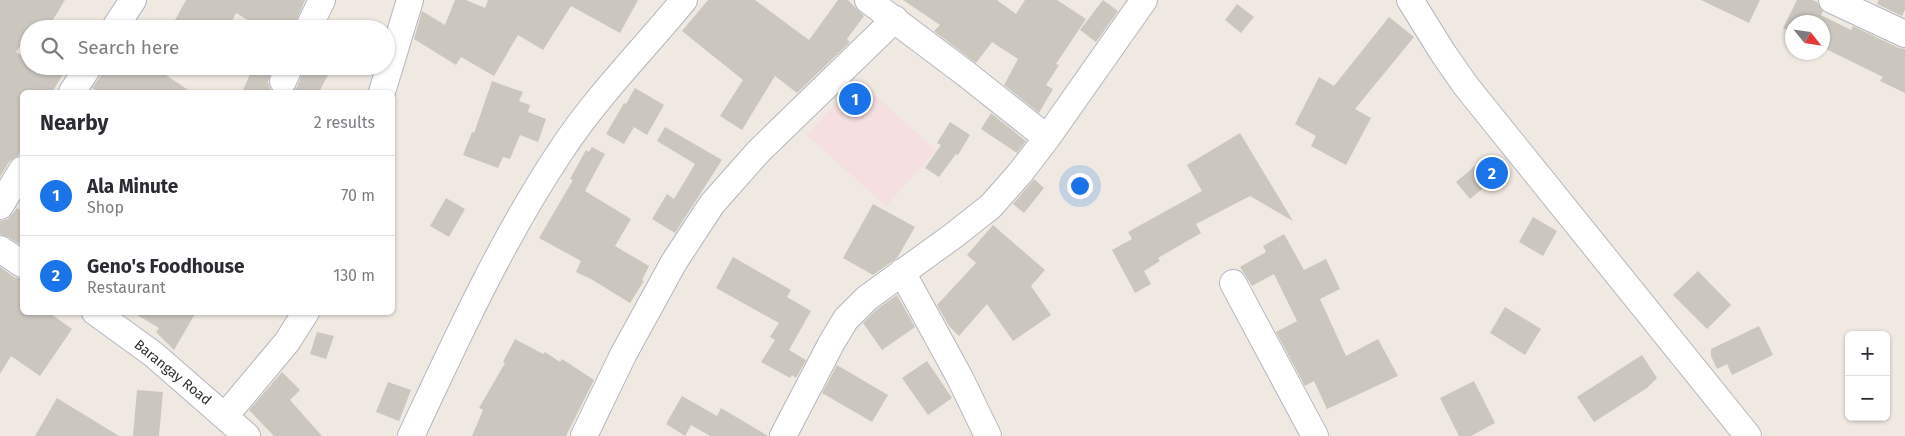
<!DOCTYPE html>
<meta charset="utf-8">
<style>
:root{--surface:#fff;--page:#f2f2f3;--text:#2b2b33;--muted:#7c7c81;--line:#e1e1e2;--accent:#1a73e8}
body{margin:0;font-family:"Fira Sans",sans-serif;background:var(--page);color:var(--text)}
.controls{position:absolute;right:15px;bottom:15px;display:grid;overflow:hidden;border-radius:8px;box-shadow:0 1px 4px #0004}
.controls button{width:45px;height:45px;display:grid;place-items:center;padding:0;border:0;border-bottom:1px solid var(--line);background:var(--surface);color:var(--text);font:25px sans-serif}
.compass{position:absolute;left:1785px;top:15px;width:45px;height:45px;border-radius:50%;background:var(--surface);box-shadow:0 1px 4px #0004;rotate:120deg}
.you{position:absolute;left:1079px;top:185px;width:18px;height:18px;margin:-12px;border:4px solid #fff;border-radius:50%;background:#1a73e8;box-shadow:0 0 0 8px #1a73e833}
.badge{display:grid;place-items:center;width:32px;height:32px;border-radius:50%;background:var(--accent);color:#fff;font-size:16px;font-weight:700}
.pin{position:absolute;translate:-50% -50%;border:2px solid #fff;box-shadow:0 1px 5px #0006}
.list{margin:0;padding:0;list-style:none}
h2{display:flex;justify-content:space-between;align-items:center;height:65px;margin:0;padding:0 20px;font-size:21px}
h2 small{font-size:16px;font-weight:400;color:var(--muted)}
.list li{display:grid;grid-template-columns:32px 1fr auto;gap:15px;align-items:center;box-sizing:border-box;height:80px;padding:0 20px;border-top:1px solid var(--line)}
.list b{display:block;font-size:19px;white-space:nowrap}
.list p{margin:0;font-size:16px;white-space:nowrap;color:var(--muted)}
.list em{font-size:16px;font-style:normal;color:var(--muted)}
.icon{flex:none;width:28px;height:28px;fill:none;stroke:currentColor;stroke-width:2;stroke-linecap:round;stroke-linejoin:round}
.map{position:relative;flex:none;width:1905px;height:436px;overflow:hidden}
.search{position:absolute;background:var(--surface);box-shadow:0 1px 4px #0004;left:20px;top:20px;width:375px;height:55px;display:flex;align-items:center;gap:12px;box-sizing:border-box;padding:0 18px;border-radius:28px;color:var(--muted);font-size:19px}
.panel{position:absolute;background:var(--surface);box-shadow:0 1px 4px #0004;left:20px;top:90px;width:375px;height:225px;border-radius:8px}
.map>svg:first-child{display:block}
.medical{fill:#f5dfe0}
.building{fill:#cbc7bf}
.lines{fill:none;stroke-linecap:round;stroke-linejoin:round}
.minor-casing{stroke:#b4b7c1;stroke-width:28}
.minor{stroke:#fff;stroke-width:26}
.labels{text-anchor:middle;stroke-width:4.5;stroke-linejoin:round;paint-order:stroke}
.street-label{font-size:14px;fill:#2e2e2e;stroke:#fff}
</style>
<div class="map">
<svg width="1905" height="436" viewBox="0 0 1905 436">
<rect width="100%" height="100%" fill="#efe9e1"/>
<path class="medical" d="M857 80 936 150 886 206 807 135Z"/>
<path class="building" d="M0 0H65L48 28 37 22 32 29H29V34L16 52 29 60 26 66H71L68 71 66 70 52 92H22V148L18 156 9 162 0 177Z
M186 0H305L293 29H263L236 13 228 29H218L202 20 197 29H186L174 22Z
M455 0H466L485 8 488 0H638L620 33 571 6 543 50 518 35 494 76 461 57 456 65 414 39 422 11 445 25Z
M708 0H755L809 40 838 0H848L864 16 847 39 850 42 797 93 775 76 742 130 720 116 743 80 682 31Z
M903 0H997L1016 14 1025 0H1057L1086 19 1056 64 1059 65 1046 85 1053 89 1039 113 1004 85 1018 59 992 42 976 63 934 31 940 25Z
M1103 0 1118 11 1096 42 1080 30Z
M1701 0H1760L1749 23Z
M1797 0H1813L1817 2 1823 11 1821 15 1851 30 1853 26 1899 48 1905 49V93L1880 81 1883 77 1822 47V22H1792V32L1783 28Z
M1879 0H1905V10L1902 16 1877 4Z
M1237 4 1254 17 1241 33 1225 20Z
M1389 17 1414 37 1355 109 1371 118 1346 165 1311 146 1316 136 1295 124 1319 77 1334 86Z
M104 66H153L191 92H99L92 88 102 74Z
M254 66H273L268 82 270 89 274 92H242Z
M305 66H333L319 92H292L297 87Z
M492 81 523 92 519 101 530 105 528 112 546 119 538 142 520 135 510 159 503 157 498 168 463 155 472 132 474 133Z
M635 88 664 105 647 135 634 127 624 144 606 134 624 103 626 104Z
M991 113 1026 141 1017 153 981 129Z
M950 122 970 135 958 155 956 154 939 177 925 168 941 145 937 143Z
M665 127 722 160 675 233 652 219 667 194 674 199 695 164 657 141Z
M1240 133 1293 221 1250 196 1196 224 1201 233 1158 258 1160 261 1144 271 1151 284 1135 293 1112 250 1132 239 1128 232 1202 191 1187 165Z
M592 147 605 154 585 191 631 219 615 246 649 266 642 280 644 281 630 303 591 279 576 272 581 261 539 238 573 180 570 179 586 150 589 152Z
M1482 160 1497 177 1470 199 1456 182Z
M1034 179 1044 188 1024 213 1013 204Z
M446 198 465 209 449 237 430 226Z
M873 204 915 227 897 258 873 275 843 258Z
M17 208 22 211V246L8 237 0 234V221L8 219Z
M1533 217 1557 231 1543 256 1519 242Z
M993 225 1045 270 1031 286 1051 315 1013 341 987 304 959 336 949 326 937 305 976 263 967 255Z
M1284 234 1304 270 1326 259 1340 289 1320 299 1346 356 1378 339 1398 376 1327 409 1314 381 1305 386 1276 332 1297 321 1274 274 1252 286 1240 267 1266 252 1263 246Z
M733 257 791 290 787 297 811 311 789 350 806 360 796 378 792 375 790 378 761 362 775 340 770 337 779 323 716 288Z
M0 267 14 277 22 279V312H48L72 329 40 376 11 356 0 374Z
M1698 271 1731 305 1707 329 1673 295Z
M897 295 915 327 882 350 863 323 877 309Z
M1505 307 1541 329 1525 355 1490 333Z
M132 312H196L174 350 156 332 159 328Z
M1759 326 1773 355 1732 375 1727 364 1717 369 1711 356V349Z
M317 332 334 336 326 359 310 354Z
M515 339 543 354 545 352 560 362 562 359 594 380 566 436H472L483 410 479 408 505 363 503 362Z
M1642 355 1657 378 1647 388 1594 422 1577 397Z
M927 361 952 398 928 415 902 378Z
M837 365 888 395 872 422 822 393Z
M282 372 300 390 290 400 322 436H274L249 410Z
M1474 381 1495 423 1471 436H1459L1440 398Z
M388 382 411 390 399 421 376 412Z
M137 390 163 392 159 436H133Z
M682 396 717 416 721 408 768 436H710L691 425 685 436 666 424Z
M57 398 119 436H35Z"/>
<g class="lines">
<defs>
<path id="minor" d="M868 0 965 73 1047 138
M1410 0 1443 53 1466 86 1748 436
M1832 0 1905 34
M114 29 133 0
M308 29 322 0
M283 81 290 66
M72 92 89 66
M382 92 410 0
M0 206 22 170
M0 249 22 264
M902 272 960 378 988 436
M1233 283 1315 436
M95 312 153 354 247 436
M225 416 287 342 306 312
M411 436C456 340 501 241 560 152 596 97 643 50 684 0
M584 436 623 355 674 262 712 204 758 152 895 19
M783 436 832 342 846 319 867 298 953 236 991 206 1020 173 1047 138 1144 0"/>
</defs>
<use href="#minor" class="minor-casing"/>
<use href="#minor" class="minor"/>
</g>
<g class="labels">
<g class="street-label">
<text transform="translate(173 372) rotate(39)" y="5">Barangay Road</text>
</g>
</g>
</svg>
<div class="controls">
<button>+</button>
<button>−</button>
</div>
<svg class="compass" viewBox="-18 -18 36 36"><path d="M0-13l5 13h-10z" fill="#e53935"/><path d="M0 13l5-13h-10z" fill="#7c7c81"/></svg>
<div class="you"></div>
<div class="pin badge" style="left:855px;top:99px">1</div>
<div class="pin badge" style="left:1492px;top:173px">2</div>
<div class="search"><svg class="icon" aria-label="search" viewBox="0 0 24 24"><circle cx="10" cy="10" r="6"/><path d="M15 15l6 6"/></svg>Search here</div>
<section class="panel">
<h2>Nearby<small>2 results</small></h2>
<ul class="list">
<li><span class="badge">1</span><div><b>Ala Minute</b><p>Shop</p></div><em>70 m</em></li>
<li><span class="badge">2</span><div><b>Geno's Foodhouse</b><p>Restaurant</p></div><em>130 m</em></li>
</ul>
</section>
</div>
